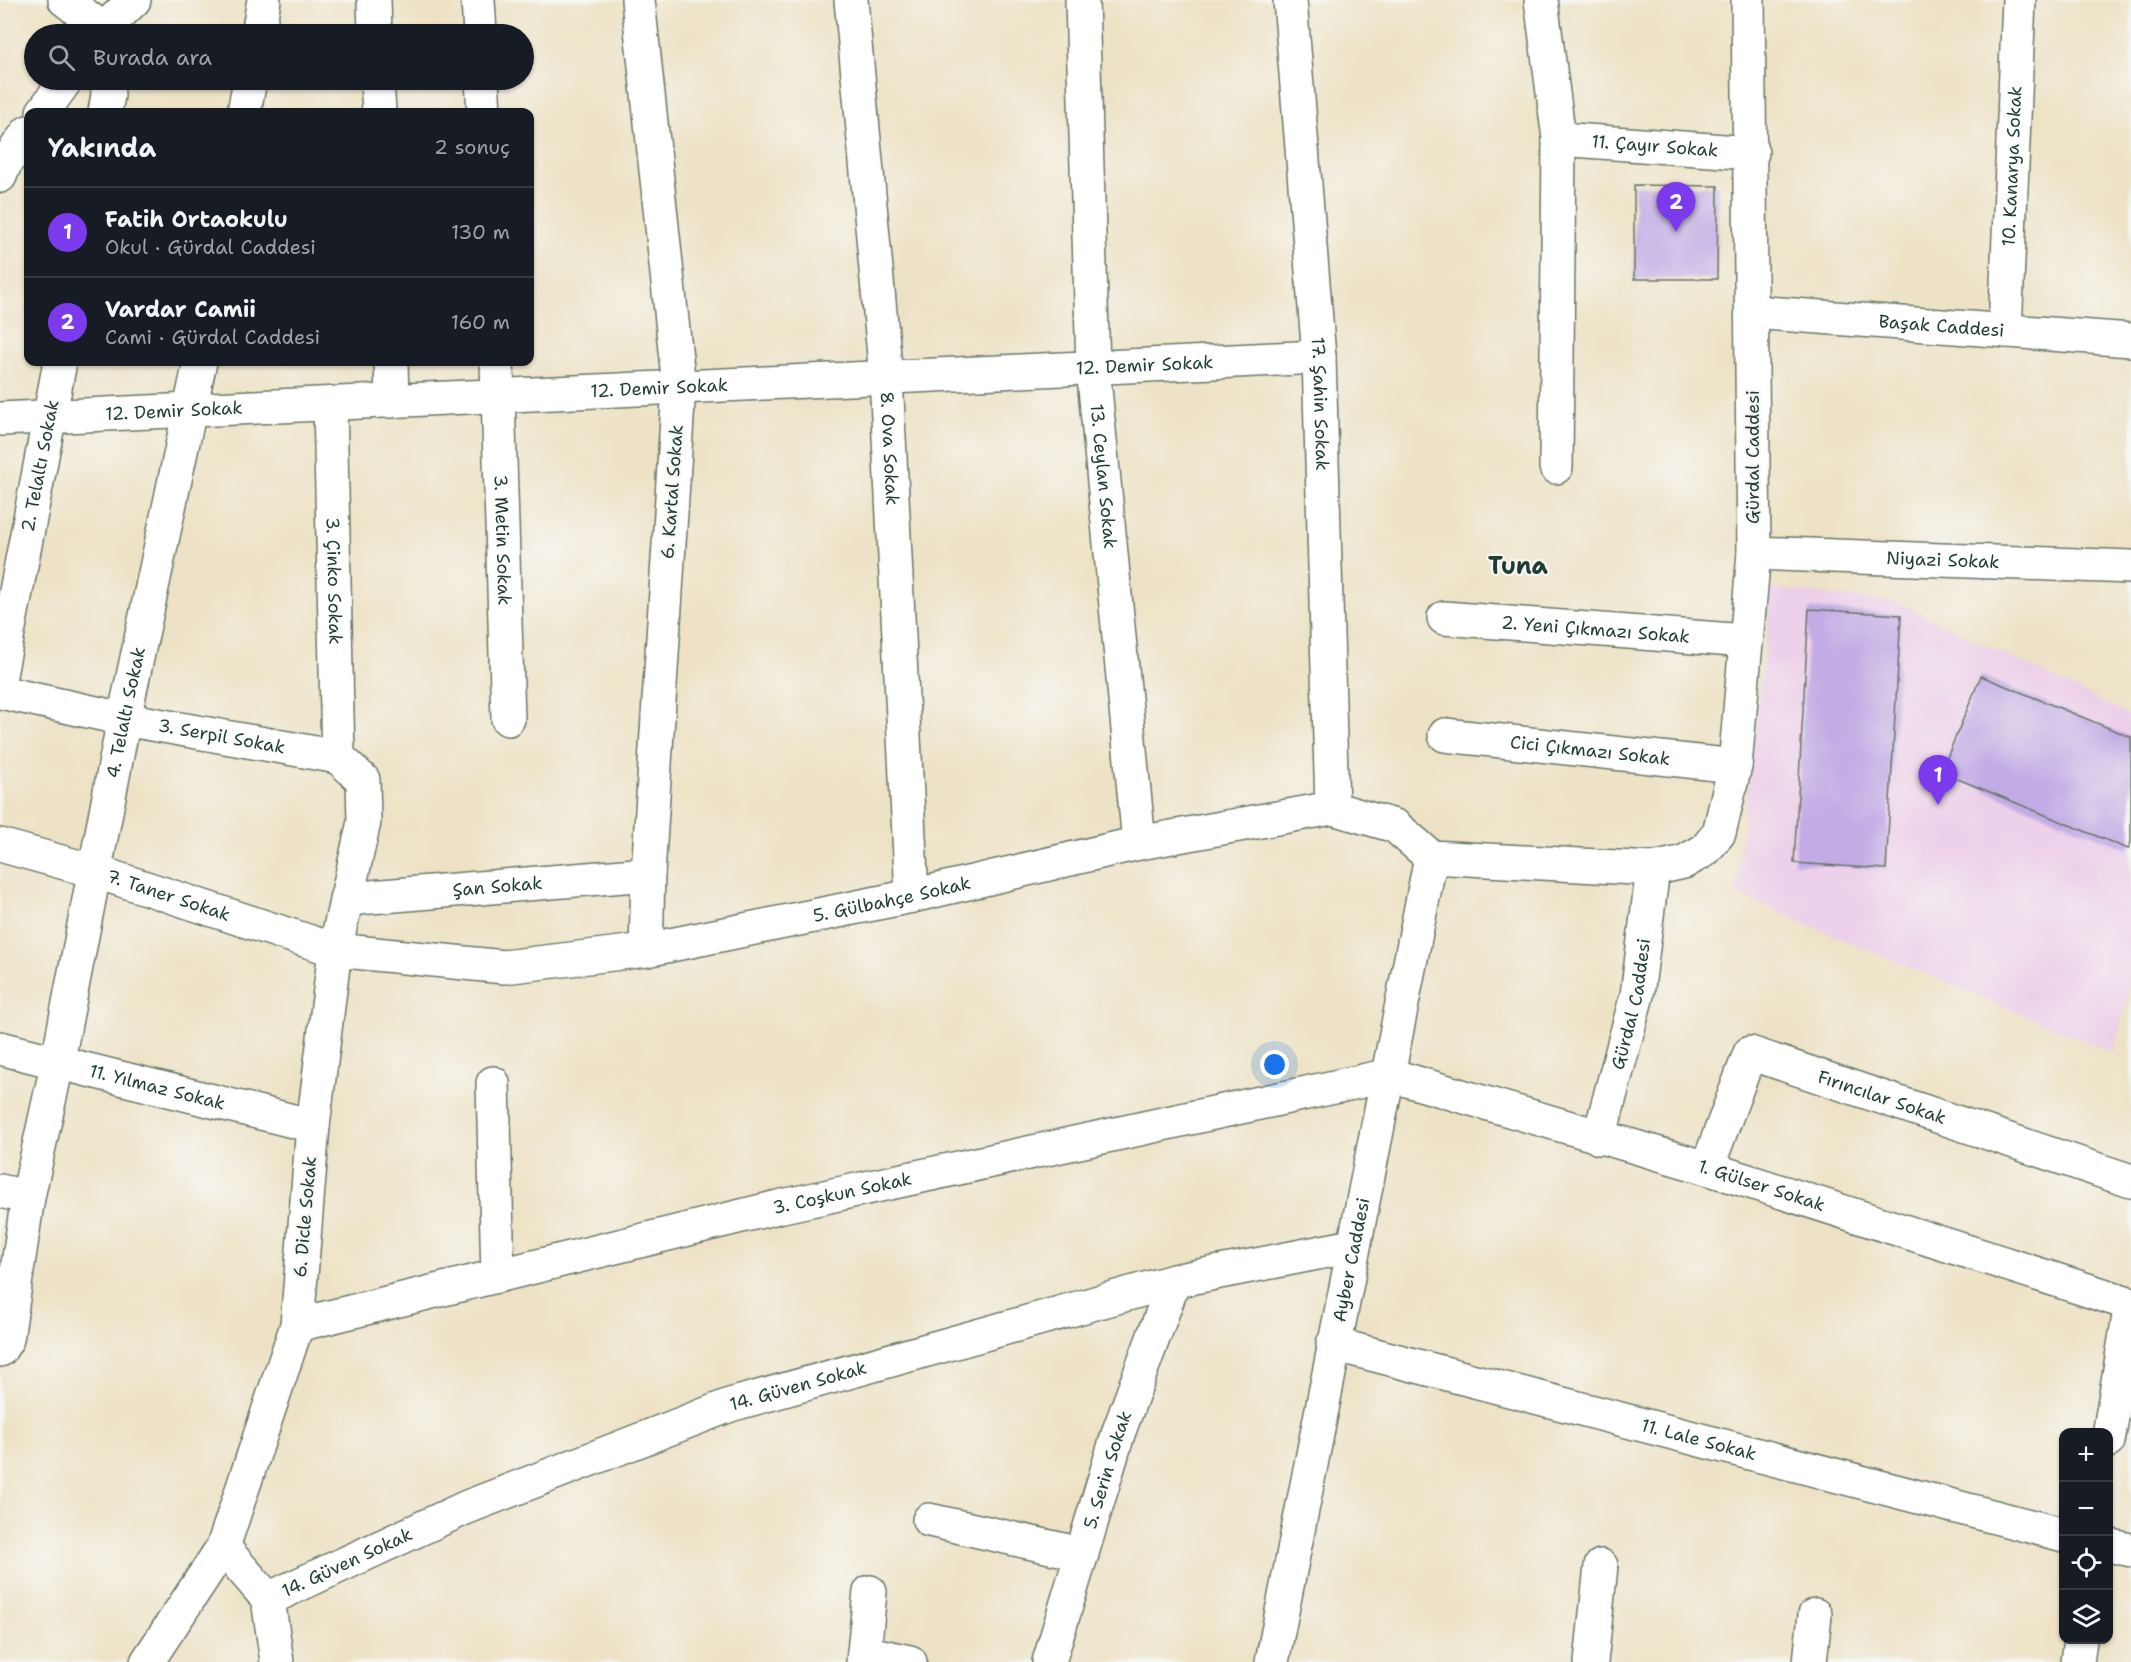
<!DOCTYPE html>
<html lang="tr">
<meta charset="utf-8">
<style>
:root{--surface:#171b24;--page:#20242c;--text:#f1f3f6;--muted:#9ea1a6;--line:#363941;--accent:#7c3aed}
body{margin:0;font-family:"Shantell Sans",sans-serif;background:var(--page);color:var(--text)}
.controls{position:absolute;right:18px;bottom:18px;display:grid;overflow:hidden;border-radius:12px;box-shadow:0 2px 4px #0004}
.controls button{width:54px;height:54px;display:grid;place-items:center;padding:0;border:0;border-bottom:2px solid var(--line);background:var(--surface);color:var(--text);font:30px sans-serif}
.you{position:absolute;left:1275px;top:1065px;width:21px;height:21px;margin:-15px;border:4px solid #fff;border-radius:50%;background:#1a73e8;box-shadow:0 0 0 9px #1a73e833}
.badge{display:grid;place-items:center;width:39px;height:39px;border-radius:50%;background:var(--accent);color:#fff;font-size:20px;font-weight:700}
.pin{position:absolute;translate:-50% -50px;filter:drop-shadow(0 2px 3px #0008)}
.pin::after{content:'';position:absolute;top:32px;width:21px;height:18px;background:inherit;clip-path:polygon(0 0,100% 0,50% 100%)}
.list{margin:0;padding:0;list-style:none}
h2{display:flex;justify-content:space-between;align-items:center;height:78px;margin:0;padding:0 24px;font-size:26px}
h2 small{font-size:20px;font-weight:400;color:var(--muted)}
.list li{display:grid;grid-template-columns:39px 1fr auto;gap:18px;align-items:center;box-sizing:border-box;height:90px;padding:0 24px;border-top:2px solid var(--line)}
.list b{display:block;font-size:22px;white-space:nowrap}
.list p{margin:0;font-size:20px;white-space:nowrap;color:var(--muted)}
.list em{font-size:20px;font-style:normal;color:var(--muted)}
.icon{flex:none;width:33px;height:33px;fill:none;stroke:currentColor;stroke-width:2;stroke-linecap:round;stroke-linejoin:round}
.map{position:relative;flex:none;width:2131px;height:1662px;overflow:hidden}
.search{position:absolute;background:var(--surface);box-shadow:0 2px 4px #0004;left:24px;top:24px;width:510px;height:66px;display:flex;align-items:center;gap:15px;box-sizing:border-box;padding:0 21px;border-radius:33px;color:var(--muted);font-size:22px}
.panel{position:absolute;background:var(--surface);box-shadow:0 2px 4px #0004;left:24px;top:108px;width:510px;height:258px;border-radius:12px}
.map>svg:first-child{display:block}
.built{fill:#edd0e9}
.building{fill:#c2ace5}
.lines{fill:none;stroke-linecap:round;stroke-linejoin:round}
.street-casing{stroke:#677767;stroke-width:36}
.secondary-casing{stroke:#677767;stroke-width:36}
.street{stroke:#fff;stroke-width:33}
.secondary{stroke:#fff;stroke-width:33}
.labels{text-anchor:middle;stroke-width:4.5;stroke-linejoin:round;paint-order:stroke}
.street-label{font-size:18px;fill:#1f3d34;stroke:#f6f6f2}
.district-label{font-size:24px;font-weight:bold;fill:#1f3d34;stroke:#f6f6f2}
</style>
<div class="map">
<svg width="2131" height="1662" viewBox="0 0 2131 1662">
<rect width="100%" height="100%" fill="#f6f6f2"/>
<filter id="ink" filterUnits="userSpaceOnUse"><feTurbulence type="fractalNoise" baseFrequency=".0167" numOctaves="2"/><feDisplacementMap in="SourceGraphic" scale="12" xChannelSelector="R" yChannelSelector="G"/><feConvolveMatrix kernelMatrix="1 2 1 2 8 2 1 2 1" color-interpolation-filters="sRGB"/></filter>
<filter id="wash" filterUnits="userSpaceOnUse"><feTurbulence type="fractalNoise" baseFrequency=".008" numOctaves="4" result="noise"/><feDisplacementMap in="SourceGraphic" scale="24" xChannelSelector="R" yChannelSelector="G"/><feGaussianBlur stdDeviation="1.35" result="paint"/><feColorMatrix in="noise" values="0 0 0 0 0 0 0 0 0 0 0 0 0 0 0 0 0 1.4 0 .05"/><feComposite in="paint" operator="in"/></filter>
<g filter="url(#wash)">
<rect width="100%" height="100%" fill="#ede2c5"/>
<path class="built" d="M1772 588 1899 603 2131 716V978L2114 1053 1735 894Z"/>
<g id="blocks">
<path class="building" d="M1634 185 1718 186 1717 279H1634Z
M1809 609 1901 615 1886 869 1794 863Z
M1981 676 2131 737V842L2128 849 1941 772Z"/>
</g>
</g>
<g filter="url(#ink)">
<use href="#blocks" fill-opacity="0" stroke="#677767" stroke-width="1.5"/>
<g class="lines">
<defs>
<g id="street">
<path d="M65 0 103 29V34"/>
<path d="M374 0 375 34"/>
<path d="M478 0 480 34"/>
<path d="M638 0 679 387 648 874 646 950"/>
<path id="s1" d="M851 0 886 377 912 896"/>
<path id="s2" d="M1082 0 1093 368 1139 843"/>
<path id="s3" d="M1290 0 1319 357 1332 808"/>
<path d="M1541 0 1559 139 1556 467"/>
<path d="M258 34 264 0"/>
<path d="M377 80 379 112"/>
<path d="M482 80 484 112"/>
<path d="M105 112 108 95 107 80"/>
<path d="M244 112 250 80"/>
<path id="s4" d="M1559 139 1752 153"/>
<path id="s5" d="M1752 312 2131 340"/>
<path id="s6" d="M2005 331 2019 0"/>
<path d="M391 362 392 401"/>
<path id="s7" d="M497 362 508 719"/>
<path id="s8" d="M330 404 338 757"/>
<path id="s9" d="M0 419 1319 357"/>
<path id="s10" d="M1754 553 2131 567"/>
<path id="s11" d="M1444 618 1746 641"/>
<path id="s12" d="M0 675 60 362"/>
<path id="s13" d="M0 692 124 719 338 757"/>
<path id="s14" d="M1445 735 1735 766"/>
<path id="s15" d="M338 757 363 780 364 822 335 950 504 967 646 950 912 896 1139 843 1332 808 1395 826 1431 857"/>
<path id="s16" d="M346 899 648 874"/>
<path id="s17" d="M0 1048 313 1126"/>
<path d="M493 1083 498 1276"/>
<path id="s18" d="M1599 1138 1637 995 1653 869"/>
<path id="s19" d="M1707 1168 1750 1053 2131 1181"/>
<path d="M0 1191 28 1197"/>
<path id="s20" d="M297 1325 778 1207 1390 1075 1707 1168 2131 1304"/>
<path id="s21" d="M1333 1344 2064 1535"/>
<path id="s22" d="M0 1350 7 1339 28 1197 57 1065 124 719 200 362"/>
<path d="M2108 1441 2131 1304"/>
<path d="M929 1520 1082 1554"/>
<path d="M2108 1545 2131 1550"/>
<path d="M223 1547 268 1599 277 1662"/>
<path id="s23" d="M268 1599 465 1508 730 1405 1174 1281 1353 1246"/>
<path d="M864 1652 910 1662"/>
<path d="M863 1662 870 1592"/>
<path id="s24" d="M1049 1662 1119 1431 1174 1281"/>
<path d="M1591 1662 1601 1566"/>
<path d="M1810 1662 1815 1615"/>
<path d="M2077 1662 2080 1640"/>
</g>
<g id="secondary">
<path d="M99 34 134 0"/>
<path d="M43 112 66 80"/>
<path d="M0 176 5 164 28 132"/>
<path id="s25" d="M0 845 94 871 335 950 313 1126 297 1325 223 1547 147 1662"/>
<path id="s26" d="M1272 1662 1431 857 1653 869 1684 862 1705 850 1719 833 1735 766 1754 553 1748 0"/>
</g>
</defs>
<use href="#street" class="street-casing"/>
<use href="#secondary" class="secondary-casing"/>
<use href="#street" class="street"/>
<use href="#secondary" class="secondary"/>
</g>
</g>
<g class="labels">
<g class="street-label">
<text dy="6" stroke="none"><textPath href="#s4" startOffset="96">11. Çayır Sokak</textPath></text>
<text dy="6" stroke="none"><textPath href="#s6" startOffset="165">10. Kanarya Sokak</textPath></text>
<text dy="6" stroke="none"><textPath href="#s5" startOffset="190">Başak Caddesi</textPath></text>
<text dy="6" stroke="none"><textPath href="#s9" startOffset="1146">12. Demir Sokak</textPath></text>
<text dy="6" stroke="none"><textPath href="#s9" startOffset="660">12. Demir Sokak</textPath></text>
<text dy="6" stroke="none"><textPath href="#s3" startOffset="405">17. Şahin Sokak</textPath></text>
<text dy="6" stroke="none"><textPath href="#s9" startOffset="174">12. Demir Sokak</textPath></text>
<text dy="6" stroke="none"><textPath href="#s1" startOffset="450">8. Ova Sokak</textPath></text>
<text transform="translate(1753 457) rotate(-90)" y="6">Gürdal Caddesi</text>
<text dy="6" stroke="none"><textPath href="#s12" startOffset="213">2. Telaltı Sokak</textPath></text>
<text dy="6" stroke="none"><textPath href="#s2" startOffset="477">13. Ceylan Sokak</textPath></text>
<text transform="translate(672 492) rotate(-86)" y="6">6. Kartal Sokak</text>
<text dy="6" stroke="none"><textPath href="#s7" startOffset="178">3. Metin Sokak</textPath></text>
<text dy="6" stroke="none"><textPath href="#s10" startOffset="189">Niyazi Sokak</textPath></text>
<text dy="6" stroke="none"><textPath href="#s8" startOffset="177">3. Çinko Sokak</textPath></text>
<text dy="6" stroke="none"><textPath href="#s11" startOffset="152">2. Yeni Çıkmazı Sokak</textPath></text>
<text dy="6" stroke="none"><textPath href="#s22" startOffset="651">4. Telaltı Sokak</textPath></text>
<text dy="6" stroke="none"><textPath href="#s13" startOffset="226">3. Serpil Sokak</textPath></text>
<text dy="6" stroke="none"><textPath href="#s14" startOffset="146">Cici Çıkmazı Sokak</textPath></text>
<text dy="6" stroke="none"><textPath href="#s16" startOffset="152">Şan Sokak</textPath></text>
<text dy="6" stroke="none"><textPath href="#s25" startOffset="176">7. Taner Sokak</textPath></text>
<text dy="6" stroke="none"><textPath href="#s15" startOffset="771">5. Gülbahçe Sokak</textPath></text>
<text dy="6" stroke="none"><textPath href="#s18" startOffset="138">Gürdal Caddesi</textPath></text>
<text dy="6" stroke="none"><textPath href="#s17" startOffset="162">11. Yılmaz Sokak</textPath></text>
<text dy="6" stroke="none"><textPath href="#s19" startOffset="262">Fırıncılar Sokak</textPath></text>
<text dy="6" stroke="none"><textPath href="#s20" startOffset="1509">1. Gülser Sokak</textPath></text>
<text dy="6" stroke="none"><textPath href="#s20" startOffset="561">3. Coşkun Sokak</textPath></text>
<text transform="translate(305 1217) rotate(-85)" y="6">6. Dicle Sokak</text>
<text dy="6" stroke="none"><textPath href="#s26" startOffset="410">Ayber Caddesi</textPath></text>
<text dy="6" stroke="none"><textPath href="#s23" startOffset="572">14. Güven Sokak</textPath></text>
<text dy="6" stroke="none"><textPath href="#s21" startOffset="378">11. Lale Sokak</textPath></text>
<text dy="6" stroke="none"><textPath href="#s24" startOffset="201">5. Serin Sokak</textPath></text>
<text dy="6" stroke="none"><textPath href="#s23" startOffset="87">14. Güven Sokak</textPath></text>
</g>
<g class="district-label">
<text x="1518" y="574">Tuna</text>
</g>
</g>
</svg>
<div class="controls">
<button>+</button>
<button>−</button>
<button><svg class="icon" aria-label="locate" viewBox="0 0 24 24"><circle cx="12" cy="12" r="6"/><path d="M12 2v4M12 18v4M2 12h4M18 12h4"/></svg></button>
<button><svg class="icon" aria-label="layers" viewBox="0 0 24 24"><path d="M12 4l9 5-9 5-9-5zM3 14l9 5 9-5"/></svg></button>
</div>
<div class="you"></div>
<div class="pin badge" style="left:1938px;top:805px">1</div>
<div class="pin badge" style="left:1676px;top:232px">2</div>
<div class="search"><svg class="icon" aria-label="search" viewBox="0 0 24 24"><circle cx="10" cy="10" r="6"/><path d="M15 15l6 6"/></svg>Burada ara</div>
<section class="panel">
<h2>Yakında<small>2 sonuç</small></h2>
<ul class="list">
<li><span class="badge">1</span><div><b>Fatih Ortaokulu</b><p>Okul · Gürdal Caddesi</p></div><em>130 m</em></li>
<li><span class="badge">2</span><div><b>Vardar Camii</b><p>Cami · Gürdal Caddesi</p></div><em>160 m</em></li>
</ul>
</section>
</div>
